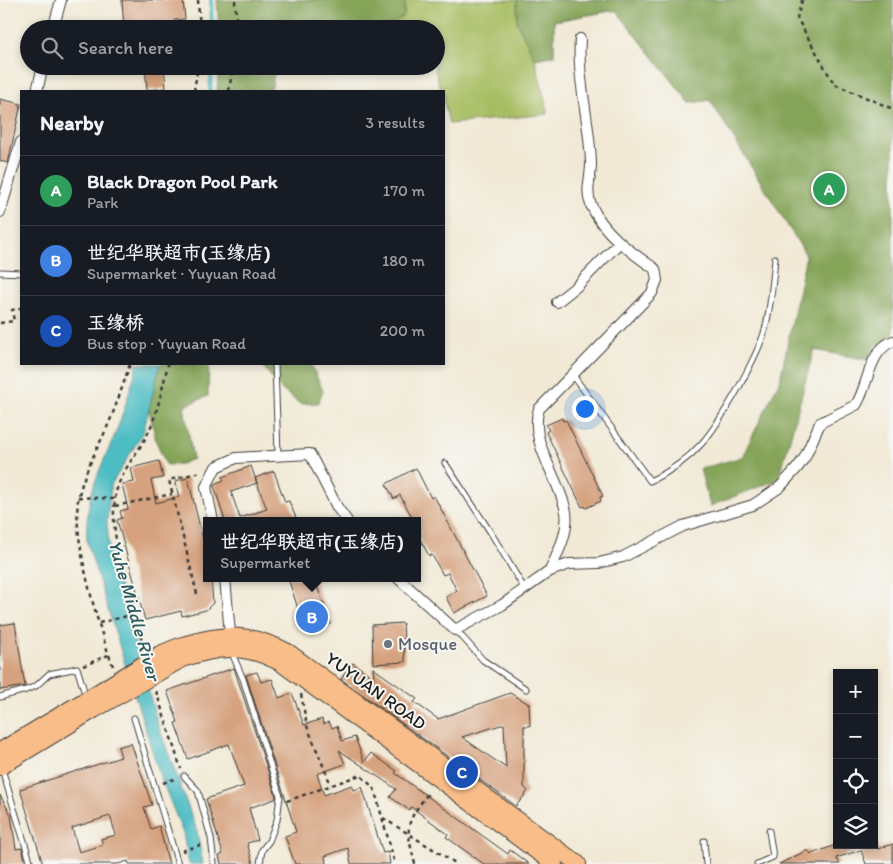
<!DOCTYPE html>
<meta charset="utf-8">
<style>
:root{--surface:#171b24;--page:#242831;--text:#f1f3f6;--muted:#9ea1a6;--line:#363941;--accent:#d690ce}
body{margin:0;font-family:Itim,"LXGW WenKai TC",sans-serif;background:var(--page);color:var(--text)}
.controls{position:absolute;right:15px;bottom:15px;display:grid;overflow:hidden;border-radius:0px;box-shadow:0 2px 8px #0003}
.controls button{width:45px;height:45px;display:grid;place-items:center;padding:0;border:0;border-bottom:1px solid var(--line);background:var(--surface);color:var(--text);font:25px sans-serif}
.you{position:absolute;left:584px;top:408px;width:18px;height:18px;margin:-12px;border:4px solid #fff;border-radius:50%;background:#1a73e8;box-shadow:0 0 0 8px #1a73e833}
.badge{display:grid;place-items:center;width:32px;height:32px;border-radius:50%;background:var(--accent);color:#fff;font-size:16px;font-weight:700}
.pin{position:absolute;translate:-50% -50%;border:2px solid #fff;box-shadow:0 1px 5px #0006}
.popup{position:absolute;left:203px;top:517px;width:218px;height:65px;box-sizing:border-box;display:grid;place-content:center;border-radius:0px;background:var(--surface);filter:drop-shadow(0 1px 4px #0005);font-size:16px;white-space:nowrap;color:var(--muted)}
.popup b{font-size:19px;color:var(--text)}
.popup::after{content:'';position:absolute;left:50%;top:100%;margin-left:-10px;border:10px solid transparent;border-top-color:var(--surface)}
.list{margin:0;padding:0;list-style:none}
h2{display:flex;justify-content:space-between;align-items:center;height:65px;margin:0;padding:0 20px;font-size:21px}
h2 small{font-size:16px;font-weight:400;color:var(--muted)}
.list li{display:grid;grid-template-columns:32px 1fr auto;gap:15px;align-items:center;box-sizing:border-box;height:70px;padding:0 20px;border-top:1px solid var(--line)}
.list b{display:block;font-size:19px;white-space:nowrap}
.list p{margin:0;font-size:16px;white-space:nowrap;color:var(--muted)}
.list em{font-size:16px;font-style:normal;color:var(--muted)}
.icon{flex:none;width:28px;height:28px;fill:none;stroke:currentColor;stroke-width:2;stroke-linecap:round;stroke-linejoin:round}
.map{position:relative;flex:none;width:893px;height:864px;overflow:hidden}
.search{position:absolute;background:var(--surface);box-shadow:0 2px 8px #0003;left:20px;top:20px;width:425px;height:55px;display:flex;align-items:center;gap:12px;box-sizing:border-box;padding:0 18px;border-radius:28px;color:var(--muted);font-size:19px}
.panel{position:absolute;background:var(--surface);box-shadow:0 2px 8px #0003;left:20px;top:90px;width:425px;height:275px;border-radius:0px}
.map>svg:first-child{display:block}
.green{fill:#a7bd62;stroke:#626c3f}
.forest{fill:#85a458;stroke:#50603a}
.water{fill:#4ebdc4;stroke:#356c70}
.lines{fill:none;stroke-linecap:round;stroke-linejoin:round}
.stream{stroke:#4ebdc4;stroke-width:4}
.building{fill:#d5a17e;fill-rule:evenodd}
.service-casing{stroke:#3c3b38;stroke-width:7}
.minor-casing{stroke:#3c3b38;stroke-width:12}
.primary-casing{stroke:#3c3b38;stroke-width:18}
.path{stroke:#3c3b38;stroke-width:2.5;stroke-dasharray:4 4;stroke-linecap:butt}
.service{stroke:#fff;stroke-width:5}
.minor{stroke:#fff;stroke-width:10}
.primary{stroke:#f8bd89;stroke-width:16}
.primary-bridge-casing{stroke:#3c3b38;stroke-width:18;stroke-linecap:butt}
.primary-bridge{stroke:#f8bd89;stroke-width:16}
.worship-dot{fill:#6b7280;stroke:#f6f6f2;stroke-width:2}
.labels{text-anchor:middle;stroke-width:4;stroke-linejoin:round;paint-order:stroke}
.worship-label{font-size:18px;fill:#5b616d;stroke:#f6f6f2;text-anchor:start}
.street-label{font-size:18px;fill:#1c1c1c;stroke:#f6f6f2}
.water-label{font-size:19px;font-style:italic;fill:#305c5f;stroke:#f6f6f2}
</style>
<div class="map">
<svg width="893" height="864" viewBox="0 0 893 864">
<rect width="100%" height="100%" fill="#f6f6f2"/>
<filter id="ink" filterUnits="userSpaceOnUse"><feTurbulence type="fractalNoise" baseFrequency=".02" numOctaves="2"/><feDisplacementMap in="SourceGraphic" scale="10" xChannelSelector="R" yChannelSelector="G"/><feConvolveMatrix kernelMatrix="1 2 1 2 8 2 1 2 1" color-interpolation-filters="sRGB"/></filter>
<filter id="wash" filterUnits="userSpaceOnUse"><feTurbulence type="fractalNoise" baseFrequency=".0096" numOctaves="4" result="noise"/><feDisplacementMap in="SourceGraphic" scale="20" xChannelSelector="R" yChannelSelector="G"/><feGaussianBlur stdDeviation="1.12" result="paint"/><feColorMatrix in="noise" values="0 0 0 0 0 0 0 0 0 0 0 0 0 0 0 0 0 1.4 0 .05"/><feComposite in="paint" operator="in"/></filter>
<g filter="url(#wash)">
<rect width="100%" height="100%" fill="#f1e9d5"/>
<path class="green" d="M246 0H893L806 255 710 100 690 103 616 10 554 21V55L535 59 548 114 449 124 444 102V91H441L434 66H436V29H246Z"/>
<path class="forest" d="M217 0H405L404 16 383 29H219Z
M517 0H893V338L874 346 868 360 814 350 779 479 710 506 700 469 742 457 780 380 806 255 710 100 690 103 616 10 554 21V55L535 59 517 23Z
M219 66H284L274 74 271 91H217Z
M160 364H209L208 396 184 406 193 459 181 464 166 465 156 441 149 409Z
M261 364H311L323 391 318 403 300 404 281 389Z"/>
<path class="water" d="M138 364H160L143 433 111 485 107 521 109 548 158 725 197 831 203 864H189L183 833 160 776 87 542C84 489 104 466 121 419 127 401 132 382 138 364Z"/>
<g class="lines">
<path class="stream" d="M211 0 212 29
M210 91 212 66"/>
</g>
<g id="blocks">
<path class="building" d="M122 0H183L185 19 174 20 175 29H124Z
M145 66H164L166 88 147 90Z
M0 99 21 104 8 163 0 161Z
M562 418 563 421 566 420 603 496 600 497 601 501 586 508 585 506 582 507 546 432 549 430 546 425Z
M159 461 163 478 151 480 156 503 179 497 175 481 188 478 203 540 207 539V578H211L213 603 206 610 182 616 181 611 145 620 117 520 122 518 120 511 128 509 122 484 134 482 131 468Z
M251 466 257 483 231 492 240 518 267 509 255 478 274 471 285 502 289 501 296 518 289 521H225L214 486 216 483 224 480 222 477Z
M416 468 431 498 434 496 487 596 454 613 446 597 457 591 448 573 443 575 432 555 429 556 418 535 421 533 417 521H414L400 495 394 499 386 484Z
M288 578H314L331 624 306 633Z
M15 623 25 686 0 690V625Z
M403 623 405 662 373 664 372 625Z
M353 663 374 678 373 668 417 699 414 702 438 719 510 693 529 704 530 726H524V787L528 791 516 806 341 679ZM504 724 506 768 462 737Z
M234 668 276 796 275 799 249 808 258 840 247 843 253 864H221L219 856 223 854 206 799 244 786 229 744 188 759 175 723 178 722 167 691Z
M257 672 261 682 272 679 279 698 292 693 304 725 322 719 323 724 329 722 332 728 337 726 342 741 355 737 364 762 371 753 397 771 395 773 508 854 510 850 529 864H484L446 837 448 834 411 807 409 810 390 797 396 789 339 750 345 764 317 774 324 795 352 785 354 790 362 787 383 853 388 852 390 864H351L348 848 325 856 326 864H295L285 836 296 832 246 675Z
M131 743 152 805 144 807 151 829 159 826 169 864H129L128 861 118 864H43L20 789 121 757 118 747ZM110 816 116 835 101 839 103 845 79 852 72 828Z
M0 795 11 815 16 849 22 848 26 864H0Z
M874 842H876L878 849 893 844V864H866L861 850 836 858 840 864H779L808 850 811 854 836 845H874Z"/>
</g>
</g>
<g filter="url(#ink)">
<use href="#blocks" fill-opacity="0" stroke="#3c3b38" stroke-width="1"/>
<g class="lines">
<defs>
<path id="service" d="M0 272 21 273
M275 364 278 455
M572 374 650 481C696 460 714 431 738 389 748 369 759 351 765 330 771 306 773 282 775 258
M445 463 491 533 524 588
M456 630 483 660 526 689
M232 653 243 679 280 796 277 820 269 841 262 850 260 864
M0 697 26 690 36 686 49 674 77 668 86 697
M134 718 178 864
M2 769 31 864
M184 776 198 791 211 838 214 864
M704 841 706 864
M757 864 773 857 769 831"/>
<path id="minor" d="M53 29 61 0
M37 91 43 66
M0 212 21 142
M557 302 577 286 619 243
M213 521 206 487 216 467 236 458 310 454 337 507 347 521
M550 571C558 552 569 532 566 512 560 479 528 441 539 409L652 293 657 280 655 269C631 252 604 234 591 205 585 190 591 179 591 164 590 122 577 81 580 39
M225 578 230 634
M398 578 455 630 502 605 550 571 569 564 599 563 623 557 683 526 753 505 780 487 798 467 805 457 820 423 856 405C869 385 868 351 893 341"/>
<path id="primary" d="M177 647C220 633 247 631 288 652L578 864
M182 659C220 646 245 644 281 663L554 864
M0 751 87 699
M0 767 92 711"/>
</defs>
<use href="#service" class="service-casing"/>
<use href="#minor" class="minor-casing"/>
<use href="#primary" class="primary-casing"/>
<path class="path" d="M198 0 200 29
M235 0 237 29
M802 0 797 18 834 84 893 109
M194 91 198 66
M229 91 233 66
M0 323 14 321 12 310 21 308
M78 497 116 499
M115 506 172 494
M197 594 169 480 201 472
M99 623 135 614
M144 647C132 606 102 523 119 483 125 467 138 452 146 437 158 414 162 388 168 364
M83 666 108 655
M113 666C99 630 70 532 79 495 85 468 101 443 111 418 118 400 124 382 130 364
M156 691 181 769
M301 694 307 726 331 785
M163 783 177 778
M287 801 360 775 374 788 395 864
M383 818 457 864
M182 851 203 844
M415 864C405 824 405 824 430 791"/>
<use href="#service" class="service"/>
<use href="#minor" class="minor"/>
<use href="#primary" class="primary"/>
<defs>
<path id="primary-bridge" d="M87 699 160 654 177 647
M92 711 182 659"/>
</defs>
<use href="#primary-bridge" class="primary-bridge-casing"/>
<use href="#primary-bridge" class="primary-bridge"/>
</g>
</g>
<circle class="worship-dot" cx="388" cy="644" r="5"/>
<g class="labels">
<g class="worship-label">
<text x="398" y="650">Mosque</text>
</g>
<g class="street-label">
<text transform="translate(376 691) rotate(36)" y="6">YUYUAN ROAD</text>
</g>
<g class="water-label">
<text transform="translate(135 610) rotate(74)" y="7">Yuhe Middle River</text>
</g>
</g>
</svg>
<div class="controls">
<button>+</button>
<button>−</button>
<button><svg class="icon" aria-label="locate" viewBox="0 0 24 24"><circle cx="12" cy="12" r="6"/><path d="M12 2v4M12 18v4M2 12h4M18 12h4"/></svg></button>
<button><svg class="icon" aria-label="layers" viewBox="0 0 24 24"><path d="M12 4l9 5-9 5-9-5zM3 14l9 5 9-5"/></svg></button>
</div>
<div class="you"></div>
<div class="pin badge" style="left:829px;top:189px;background:#2e9e5b">A</div>
<div class="pin badge" style="left:312px;top:617px;background:#3f7fe0">B</div>
<div class="popup"><b>世纪华联超市(玉缘店)</b>Supermarket</div>
<div class="pin badge" style="left:462px;top:772px;background:#1a4fb4">C</div>
<div class="search"><svg class="icon" aria-label="search" viewBox="0 0 24 24"><circle cx="10" cy="10" r="6"/><path d="M15 15l6 6"/></svg>Search here</div>
<section class="panel">
<h2>Nearby<small>3 results</small></h2>
<ul class="list">
<li><span class="badge" style="background:#2e9e5b">A</span><div><b>Black Dragon Pool Park</b><p>Park</p></div><em>170 m</em></li>
<li><span class="badge" style="background:#3f7fe0">B</span><div><b>世纪华联超市(玉缘店)</b><p>Supermarket · Yuyuan Road</p></div><em>180 m</em></li>
<li><span class="badge" style="background:#1a4fb4">C</span><div><b>玉缘桥</b><p>Bus stop · Yuyuan Road</p></div><em>200 m</em></li>
</ul>
</section>
</div>
